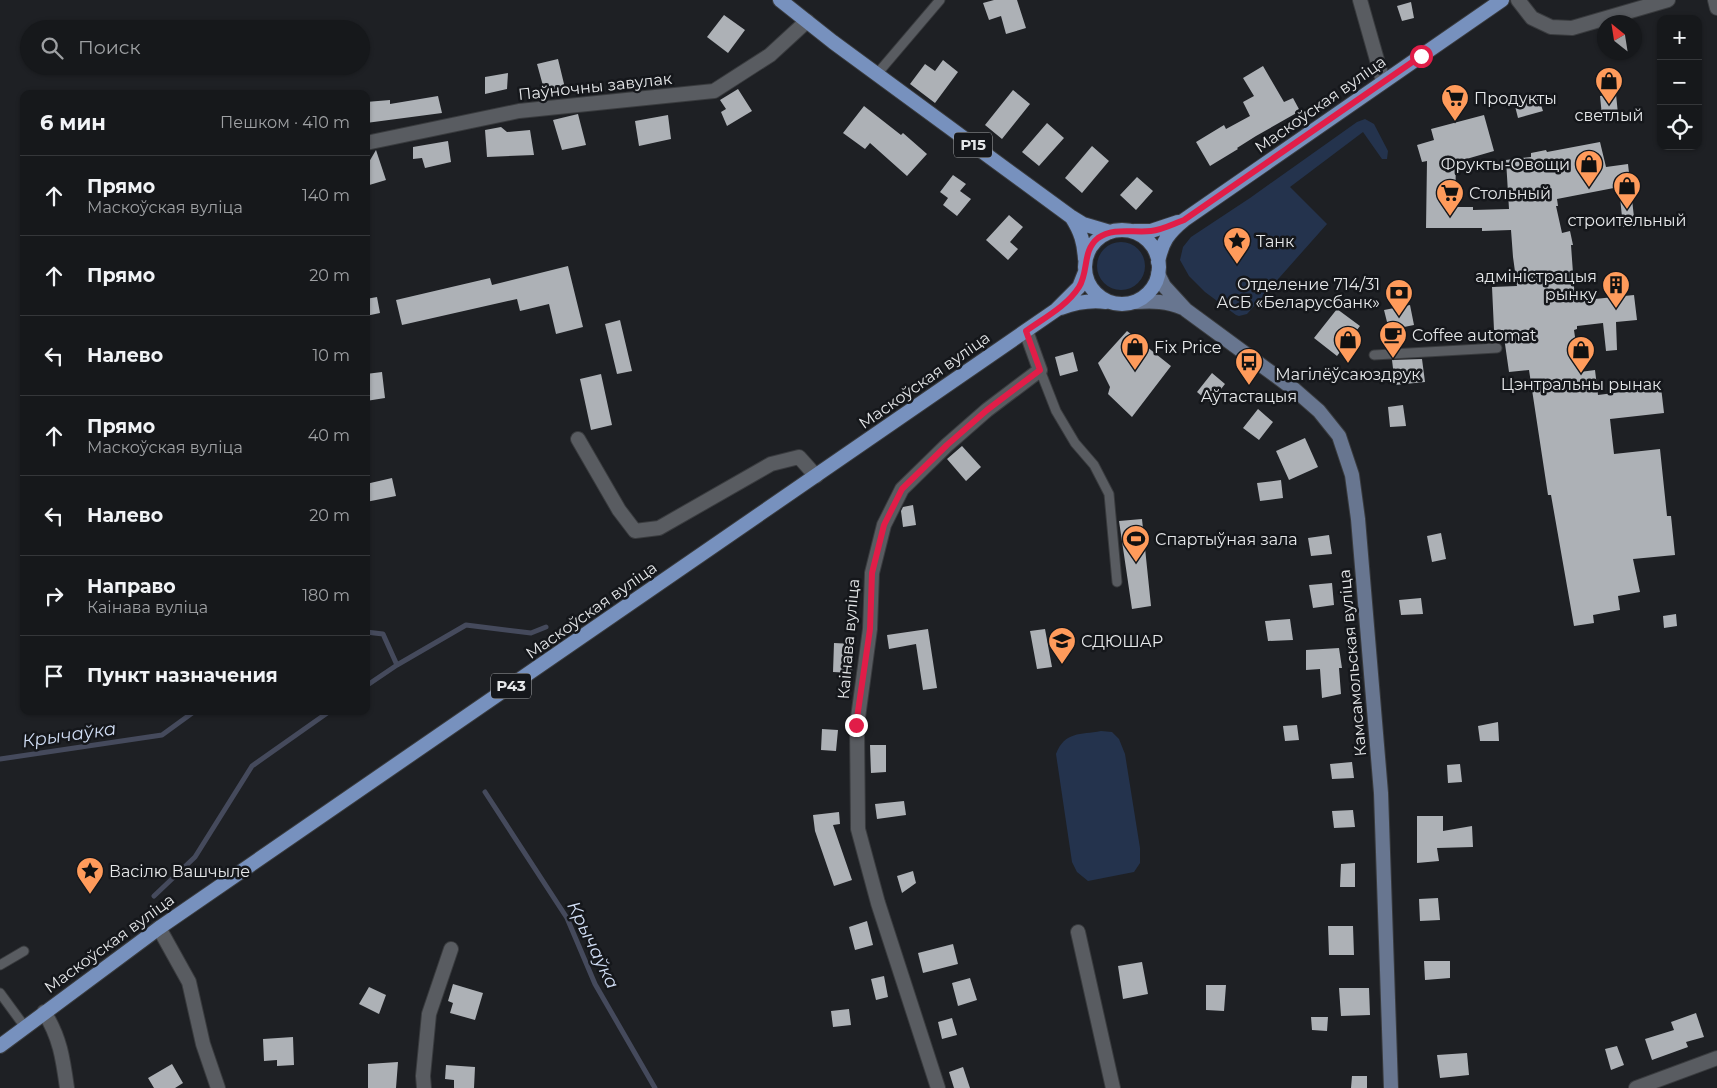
<!DOCTYPE html>
<html lang="ru">
<meta charset="utf-8">
<style>
:root{--surface:#16181b;--page:#232528;--text:#f1f3f6;--muted:#9ea0a3;--line:#35373a}
body{margin:0;font-family:Montserrat,sans-serif;background:var(--page);color:var(--text)}
.controls{position:absolute;right:15px;top:15px;display:grid;overflow:hidden;border-radius:10px;box-shadow:0 1px 4px #0004}
.controls button{width:45px;height:45px;display:grid;place-items:center;padding:0;border:0;border-bottom:1px solid var(--line);background:var(--surface);color:var(--text);font:25px sans-serif}
.compass{position:absolute;left:1597px;top:15px;width:45px;height:45px;border-radius:50%;background:var(--surface);box-shadow:0 1px 4px #0004;rotate:330deg}
.stop{position:absolute;width:15px;height:15px;margin:-11px;border:4px solid #e11d48;border-radius:50%;background:#fff}
.stop.end{background:#e11d48;border-color:#fff;box-shadow:0 1px 5px #0008}
.list{margin:0;padding:0;list-style:none}
h2{display:flex;justify-content:space-between;align-items:center;height:65px;margin:0;padding:0 20px;font-size:21px}
h2 small{font-size:16px;font-weight:400;color:var(--muted)}
.list li{display:grid;grid-template-columns:32px 1fr auto;gap:15px;align-items:center;box-sizing:border-box;height:80px;padding:0 20px;border-top:1px solid var(--line)}
.list b{display:block;font-size:19px;white-space:nowrap}
.list p{margin:0;font-size:16px;white-space:nowrap;color:var(--muted)}
.list em{font-size:16px;font-style:normal;color:var(--muted)}
.icon{flex:none;width:28px;height:28px;fill:none;stroke:currentColor;stroke-width:2;stroke-linecap:round;stroke-linejoin:round}
.map{position:relative;flex:none;width:1717px;height:1088px;overflow:hidden}
.search{position:absolute;background:var(--surface);box-shadow:0 1px 4px #0004;left:20px;top:20px;width:350px;height:55px;display:flex;align-items:center;gap:12px;box-sizing:border-box;padding:0 18px;border-radius:28px;color:var(--muted);font-size:19px}
.panel{position:absolute;background:var(--surface);box-shadow:0 1px 4px #0004;left:20px;top:90px;width:350px;height:625px;border-radius:10px}
.map>svg:first-child{display:block}
.green{fill:#24334d}
.lines{fill:none;stroke-linecap:round;stroke-linejoin:round}
.stream{stroke:#454a5c;stroke-width:5}
.building{fill:#adb1b6}
.service-casing{stroke:#393b3e;stroke-width:11}
.minor-casing{stroke:#393b3e;stroke-width:16}
.secondary-casing{stroke:#393b3e;stroke-width:16}
.primary-casing{stroke:#393b3e;stroke-width:16}
.service{stroke:#595c61;stroke-width:9}
.minor{stroke:#595c61;stroke-width:14}
.secondary{stroke:#687690;stroke-width:14}
.primary{stroke:#7791be;stroke-width:14}
.route{stroke:#e11d48;stroke-width:6}
.labels{text-anchor:middle;stroke-width:5;stroke-linejoin:round;paint-order:stroke}
.shield{fill:#15171b;stroke:#a7a9ab;stroke-width:1}
.shield-label{font-size:15px;font-weight:bold;fill:#e5e7e9}
.street-label{font-size:16px;fill:#e5e7e9;stroke:#15171b}
.poi-label{font-size:16px;fill:#e5e7e9;stroke:#15171b;text-anchor:start}
.water-label{font-size:18px;font-style:italic;fill:#d0ddf4;stroke:#15171b}
</style>
<div class="map">
<svg width="1717" height="1088" viewBox="0 0 1717 1088">
<rect width="100%" height="100%" fill="#1e2024"/>
<path class="green" d="M1365 119 1374 124 1388 151 1387 159H1382L1363 132 1290 187 1327 224 1247 314 1239 316 1236 315 1205 292 1189 276 1180 260 1183 247 1191 237 1250 198 1357 122Z
M1097 266a24 24 0 1 1 48 0a24 24 0 1 1-48 0Z
M1101 731 1112 732 1119 739 1125 754 1140 848V863L1134 872 1088 881 1077 872 1072 862 1056 754C1065 731 1080 735 1101 731Z"/>
<g class="lines">
<path class="stream" d="M366 632 383 634 397 665
M366 686 397 665 466 625 531 633 546 627
M0 759 162 735 195 711
M485 792 567 918 595 984 655 1088
M154 896 195 857 252 766 330 711"/>
</g>
<path class="building" d="M994 0H1017L1026 28 1006 34 1001 16 989 20 983 3Z
M1411 2 1414 18 1402 21 1397 6Z
M724 15 745 30 728 53 707 37Z
M558 59 565 88 545 93 537 64Z
M943 60 958 72 935 103 910 84 925 64 935 71Z
M1263 66 1284 102 1293 98 1300 111 1256 136 1237 148 1238 149 1210 166 1196 142 1224 125 1226 129 1250 116 1243 102 1254 96 1243 78Z
M508 73 507 89 485 94V77Z
M738 89 752 111 727 126 721 112 726 109 720 100Z
M1013 90 1030 104 1002 139 985 125Z
M1616 94 1618 114 1602 116 1600 96Z
M438 96 442 113 366 123V102L390 100V104Z
M1538 96 1543 111 1518 118 1514 102Z
M864 106 901 135 903 133 927 154 907 176 870 143 865 149 843 133Z
M578 114 586 145 562 150 553 120Z
M668 115 671 139 639 146 635 121Z
M1484 115 1494 151 1456 162 1455 207H1473V210L1509 209 1506 160 1531 157V153L1546 150 1547 152 1600 142 1606 167 1628 164 1635 226 1623 227 1619 187 1557 199 1558 206H1556L1562 233 1570 231 1573 245H1571L1575 301 1634 295 1637 320 1616 322 1617 350 1606 351 1603 323 1577 326V329L1574 330 1580 372 1595 370 1598 395 1661 387 1664 413 1610 419 1614 454 1660 449 1667 516H1671L1675 555 1633 559 1640 592 1618 596 1620 610 1593 615 1594 623 1574 626 1551 495H1548L1529 370 1509 372 1503 330H1494L1492 287 1517 286 1513 257 1511 230 1482 231V228H1426L1427 161 1422 162 1417 145 1434 140 1431 129Z
M1047 123 1064 138 1039 166 1022 152Z
M501 127 507 132 530 130 534 155 487 157 485 130Z
M448 141 451 162 425 168 422 158 413 159V147Z
M1092 146 1109 161 1082 193 1065 178Z
M376 150 386 180 366 186V167Z
M953 175 966 184 960 191 971 199 957 216 943 205 948 198 940 192Z
M1137 177 1153 191 1136 210 1120 195Z
M1009 215 1023 227 1010 242 1018 249 1008 260 986 240Z
M568 266 583 327 556 334 549 304 520 311 517 299 402 325 396 300 490 278 492 285Z
M377 297 380 313 366 316V299Z
M1410 305 1414 325 1389 330 1384 310Z
M1337 309 1360 326 1337 356 1314 338Z
M620 320 632 371 617 374 605 324Z
M1127 331 1171 366 1132 417 1108 394 1110 387 1098 363Z
M1073 352 1078 371 1060 376 1055 357Z
M1422 359 1425 382 1395 385 1392 360Z
M382 372 385 398 366 401V374Z
M1212 373 1225 384 1210 403 1197 392Z
M601 374 612 425 591 430 580 379Z
M1403 405 1406 426 1390 427 1388 407Z
M1258 409 1273 422 1259 440 1243 428Z
M1305 438 1318 467 1289 480 1276 451Z
M962 446 981 467 966 481 947 459Z
M392 478 396 496 366 502V484Z
M1281 480 1283 498 1260 501 1257 483Z
M913 505 916 525 903 527 901 511 903 507Z
M1142 519 1151 606 1132 609 1119 521Z
M1441 533 1446 559 1432 562 1427 536Z
M1329 535 1332 554 1311 556 1308 538Z
M1332 583 1334 605 1313 608 1309 585Z
M1421 598 1423 614 1401 615 1399 600Z
M1676 614 1677 626 1664 628 1663 616Z
M1290 619 1293 640 1268 641 1265 621Z
M928 629 937 688 923 690 916 644 889 649 887 635Z
M1045 629 1052 667 1037 669 1030 631Z
M834 643 854 644 852 673 833 672Z
M1339 648 1342 668H1339L1341 694 1322 698 1320 669 1306 670V650Z
M1498 722 1499 741H1480L1478 726Z
M1297 725 1299 740 1285 741 1283 726Z
M822 729 838 730 836 751 821 750Z
M870 745H886V772L871 773Z
M1352 762 1354 778 1332 779 1330 764Z
M1460 764 1462 782 1448 783 1447 765Z
M904 801 906 815 877 819 875 804Z
M1353 810 1355 827 1334 828 1332 811Z
M839 812 840 824 833 825 852 880 834 886 815 831 813 815Z
M1417 816H1443V831L1472 826 1473 847 1437 848 1439 861 1417 863Z
M1355 863V887H1340L1341 864Z
M913 871 916 883 902 893 897 876Z
M1438 898 1440 920 1420 921 1419 899Z
M867 921 873 945 855 950 849 927Z
M1328 926H1353L1354 955H1329Z
M953 944 958 964 923 973 918 953Z
M1424 961H1450V978L1425 980Z
M1142 962 1148 994 1123 999 1118 966Z
M884 976 888 997 876 1000 871 979Z
M970 978 977 1000 958 1006 952 983Z
M453 984 483 993 475 1020 450 1013 453 1003 448 1001Z
M1206 985H1226L1224 1011 1206 1010Z
M369 987 386 995 379 1014 359 1004Z
M1339 988H1369L1370 1015 1341 1016Z
M849 1009 851 1025 833 1027 831 1011Z
M1696 1013 1704 1037 1686 1042 1688 1047 1652 1060 1645 1039 1674 1030 1671 1022Z
M1311 1017H1328L1327 1031 1312 1030Z
M952 1018 957 1035 942 1039 938 1022Z
M293 1037 294 1065 277 1066V1060L264 1061 263 1039Z
M1617 1046 1624 1065 1611 1070 1605 1049Z
M1467 1053 1469 1075 1440 1078 1437 1055Z
M398 1062 396 1088H368V1064Z
M172 1064 183 1083 175 1088H154L148 1078Z
M446 1065 475 1067 474 1088H454V1080L445 1079Z
M963 1067 970 1088H954L949 1072Z
M1352 1076H1367V1088H1351Z"/>
<g class="lines">
<defs>
<path id="service" d="M877 74 940 0
M1374 355 1497 348
M1040 370 1056 411 1075 443 1094 465 1109 494 1117 582
M0 965 24 951
M0 993 25 1027"/>
<path id="minor" d="M1360 0 1383 81
M1518 0 1532 18 1551 27 1572 28 1668 0
M1715 0 1717 8
M366 143 519 111 714 91 770 55 807 21
M578 439 619 510 635 531 659 528 771 464 799 457 816 476
M159 928 189 982 203 1044 218 1088
M1078 932 1113 1088
M44 1012C60 1037 63 1059 67 1088
M424 1088 423 1076 429 1014 451 949
M938 1088 878 903 858 829 857 725 870 629 872 573 884 525 902 489 947 445 987 410 1040 370 1026 331
M1636 1088 1717 1058"/>
<path id="secondary" d="M1158 274 1164 286 1186 310 1295 390 1319 411 1339 436 1352 475 1358 519 1381 793 1391 1088
M1135 302C1153 301 1167 301 1183 308"/>
<path id="primary" d="M780 0 833 42 1070 216 1083 224 1110 232
M1072 218C1081 232 1084 243 1085 259
M1085 267a37 37 0 1 1 74 0a37 37 0 1 1-74 0Z
M1134 231H1151L1178 222
M1158 262C1162 242 1168 233 1184 220L1502 0
M1061 308C1077 302 1090 300 1106 302
M0 1046 159 928 1056 310 1079 287 1085 272"/>
</defs>
<use href="#service" class="service-casing"/>
<use href="#minor" class="minor-casing"/>
<use href="#secondary" class="secondary-casing"/>
<use href="#primary" class="primary-casing"/>
<use href="#service" class="service"/>
<use href="#minor" class="minor"/>
<use href="#secondary" class="secondary"/>
<use href="#primary" class="primary"/>
</g>
<g class="lines">
<path class="route" d="M856 725 870 629 872 573 884 525 902 489 947 445 987 410 1040 370 1026 331C1044 318 1067 306 1079 287 1089 271 1082 251 1098 238 1113 227 1134 233 1151 231 1162 230 1173 224 1184 220L1421 56"/>
</g>
<defs>
<symbol id="shop-pin" viewBox="-11 -11 22 30"><path d="M0 17L-7.5 6A9.5 9.5 0 1 1 7.5 6Z" fill="#ff9b5b" stroke="#15171b"/><path d="M-5-2.5h2.3a2.7 3.5 0 0 1 5.4 0H5L5.5 6h-11ZM-1.5-2.5h3a1.5 2.3 0 0 0-3 0Z" fill="#111"/></symbol>
<symbol id="supermarket-pin" viewBox="-11 -11 22 30"><path d="M0 17L-7.5 6A9.5 9.5 0 1 1 7.5 6Z" fill="#ff9b5b" stroke="#15171b"/><path d="M-6-5.5h2.5l.6 2H6L4.5 2H-2.5L-4.4-4H-6ZM-1.5 3.2a1.3 1.3 0 1 0 .1 0ZM3 3.2a1.3 1.3 0 1 0 .1 0Z" fill="#111"/></symbol>
<symbol id="sight-pin" viewBox="-11 -11 22 30"><path d="M0 17L-7.5 6A9.5 9.5 0 1 1 7.5 6Z" fill="#ff9b5b" stroke="#15171b"/><path d="M0-6L1.8-2.2L6-1.7L2.9 1.2L3.7 5.4L0 3.3L-3.7 5.4L-2.9 1.2L-6-1.7L-1.8-2.2Z" fill="#111"/></symbol>
<symbol id="building-pin" viewBox="-11 -11 22 30"><path d="M0 17L-7.5 6A9.5 9.5 0 1 1 7.5 6Z" fill="#ff9b5b" stroke="#15171b"/><path d="M-4-6H4V6H1V3H-1V6H-4ZM-2.5-4.3h1.7v1.8h-1.7ZM.8-4.3h1.7v1.8H.8ZM-2.5-1h1.7V.8h-1.7ZM.8-1h1.7V.8H.8Z" fill="#111"/></symbol>
<symbol id="bank-pin" viewBox="-11 -11 22 30"><path d="M0 17L-7.5 6A9.5 9.5 0 1 1 7.5 6Z" fill="#ff9b5b" stroke="#15171b"/><path d="M-6-4H6V4H-6ZM0-2.3a2.3 2.3 0 1 0 0 4.6a2.3 2.3 0 1 0 0-4.6Z" fill="#111"/></symbol>
<symbol id="cafe-pin" viewBox="-11 -11 22 30"><path d="M0 17L-7.5 6A9.5 9.5 0 1 1 7.5 6Z" fill="#ff9b5b" stroke="#15171b"/><path d="M-5.5-4.5H6V0H3Q3 3.5 0 3.5H-2.5Q-5.5 3.5-5.5 0ZM3-3.2v2h1.7v-2ZM-6 4.5H4V6H-6Z" fill="#111"/></symbol>
<symbol id="bus-pin" viewBox="-11 -11 22 30"><path d="M0 17L-7.5 6A9.5 9.5 0 1 1 7.5 6Z" fill="#ff9b5b" stroke="#15171b"/><path d="M-5-6H5V4H4V6H2V4H-2V6H-4V4H-5ZM-3.5-4V0h7V-4ZM-3.5 1.2v1.5H-2V1.2ZM2 1.2v1.5H3.5V1.2Z" fill="#111"/></symbol>
<symbol id="stadium-pin" viewBox="-11 -11 22 30"><path d="M0 17L-7.5 6A9.5 9.5 0 1 1 7.5 6Z" fill="#ff9b5b" stroke="#15171b"/><path d="M0-5a6.5 5 0 1 0 0 10a6.5 5 0 1 0 0-10ZM-3.5-1.8h7v3.6h-7Z" fill="#111"/></symbol>
<symbol id="school-pin" viewBox="-11 -11 22 30"><path d="M0 17L-7.5 6A9.5 9.5 0 1 1 7.5 6Z" fill="#ff9b5b" stroke="#15171b"/><path d="M0-5L7-2L0 1L-7-2ZM-4 1L0 2.5L4 1V4Q0 6-4 4Z" fill="#111"/></symbol>
</defs>
<g fill-rule="evenodd">
<use href="#shop-pin" x="1593" y="65" width="32" height="43"/>
<use href="#supermarket-pin" x="1439" y="82" width="32" height="43"/>
<use href="#shop-pin" x="1573" y="148" width="32" height="43"/>
<use href="#shop-pin" x="1611" y="170" width="32" height="43"/>
<use href="#supermarket-pin" x="1434" y="177" width="32" height="43"/>
<use href="#sight-pin" x="1221" y="225" width="32" height="43"/>
<use href="#building-pin" x="1600" y="269" width="32" height="43"/>
<use href="#bank-pin" x="1383" y="277" width="32" height="43"/>
<use href="#cafe-pin" x="1377" y="319" width="32" height="43"/>
<use href="#shop-pin" x="1332" y="324" width="32" height="43"/>
<use href="#shop-pin" x="1119" y="331" width="32" height="43"/>
<use href="#shop-pin" x="1565" y="334" width="32" height="43"/>
<use href="#bus-pin" x="1233" y="346" width="32" height="43"/>
<use href="#stadium-pin" x="1120" y="523" width="32" height="43"/>
<use href="#school-pin" x="1046" y="625" width="32" height="43"/>
<use href="#sight-pin" x="74" y="855" width="32" height="43"/>
</g>
<g class="labels">
<g class="shield">
<rect x="954" y="132.5" width="38" height="25" rx="4"/>
<rect x="491" y="673.5" width="40" height="25" rx="4"/>
</g>
<g class="shield-label">
<text x="973" y="150">Р15</text>
<text x="511" y="691">Р43</text>
</g>
<g class="street-label">
<text transform="translate(595 86) rotate(-6)" y="6">Паўночны завулак</text>
<text transform="translate(1320 104) rotate(-35)" y="6">Маскоўская вуліца</text>
<text transform="translate(924 380) rotate(-35)" y="6">Маскоўская вуліца</text>
<text transform="translate(591 610) rotate(-35)" y="6">Маскоўская вуліца</text>
<text transform="translate(848 639) rotate(-85)" y="6">Каінава вуліца</text>
<text transform="translate(1352 663) rotate(-95)" y="6">Камсамольская вуліца</text>
<text transform="translate(109 943) rotate(-36)" y="6">Маскоўская вуліца</text>
</g>
<g class="poi-label">
<text x="1474" y="104">Продукты</text>
<text x="1609" y="121" text-anchor="middle">светлый</text>
<text x="1570" y="170" text-anchor="end">Фрукты-Овощи</text>
<text x="1469" y="199">Стольный</text>
<text x="1627" y="226" text-anchor="middle">строительный</text>
<text x="1256" y="247">Танк</text>
<text x="1597" y="282" text-anchor="end">адміністрацыя<tspan x="1597" dy="18">рынку</tspan></text>
<text x="1380" y="290" text-anchor="end">Отделение 714/31<tspan x="1380" dy="18">АСБ «Беларусбанк»</tspan></text>
<text x="1412" y="341">Coffee automat</text>
<text x="1154" y="353">Fix Price</text>
<text x="1348" y="380" text-anchor="middle">Магілёўсаюздрук</text>
<text x="1581" y="390" text-anchor="middle">Цэнтральны рынак</text>
<text x="1249" y="402" text-anchor="middle">Аўтастацыя</text>
<text x="1155" y="545">Спартыўная зала</text>
<text x="1081" y="647">СДЮШАР</text>
<text x="109" y="877">Васілю Вашчыле</text>
</g>
<g class="water-label">
<text transform="translate(69 735) rotate(-8)" y="6">Крычаўка</text>
<text transform="translate(593 945) rotate(64)" y="6">Крычаўка</text>
</g>
</g>
</svg>
<div class="controls">
<button>+</button>
<button>−</button>
<button><svg class="icon" aria-label="locate" viewBox="0 0 24 24"><circle cx="12" cy="12" r="6"/><path d="M12 2v4M12 18v4M2 12h4M18 12h4"/></svg></button>
</div>
<svg class="compass" viewBox="-18 -18 36 36"><path d="M0-13l5 13h-10z" fill="#e53935"/><path d="M0 13l5-13h-10z" fill="#9ea0a3"/></svg>
<div class="stop" style="left:1421px;top:56px"></div>
<div class="stop end" style="left:856px;top:725px"></div>
<div class="search"><svg class="icon" aria-label="search" viewBox="0 0 24 24"><circle cx="10" cy="10" r="6"/><path d="M15 15l6 6"/></svg>Поиск</div>
<section class="panel">
<h2>6 мин<small>Пешком · 410 m</small></h2>
<ul class="list">
<li><svg class="icon" aria-label="ahead" viewBox="0 0 24 24"><path d="M12 20V5M6 11l6-6 6 6"/></svg><div><b>Прямо</b><p>Маскоўская вуліца</p></div><em>140 m</em></li>
<li><svg class="icon" aria-label="ahead" viewBox="0 0 24 24"><path d="M12 20V5M6 11l6-6 6 6"/></svg><div><b>Прямо</b></div><em>20 m</em></li>
<li><svg class="icon" aria-label="left" viewBox="0 0 24 24"><path d="M17 20v-9H6M10 6l-5 5 5 5"/></svg><div><b>Налево</b></div><em>10 m</em></li>
<li><svg class="icon" aria-label="ahead" viewBox="0 0 24 24"><path d="M12 20V5M6 11l6-6 6 6"/></svg><div><b>Прямо</b><p>Маскоўская вуліца</p></div><em>40 m</em></li>
<li><svg class="icon" aria-label="left" viewBox="0 0 24 24"><path d="M17 20v-9H6M10 6l-5 5 5 5"/></svg><div><b>Налево</b></div><em>20 m</em></li>
<li><svg class="icon" aria-label="right" viewBox="0 0 24 24"><path d="M7 20v-9h11M14 6l5 5-5 5"/></svg><div><b>Направо</b><p>Каінава вуліца</p></div><em>180 m</em></li>
<li><svg class="icon" aria-label="arrive" viewBox="0 0 24 24"><path d="M6 21V4h12l-3 4 3 4H6"/></svg><div><b>Пункт назначения</b></div></li>
</ul>
</section>
</div>
